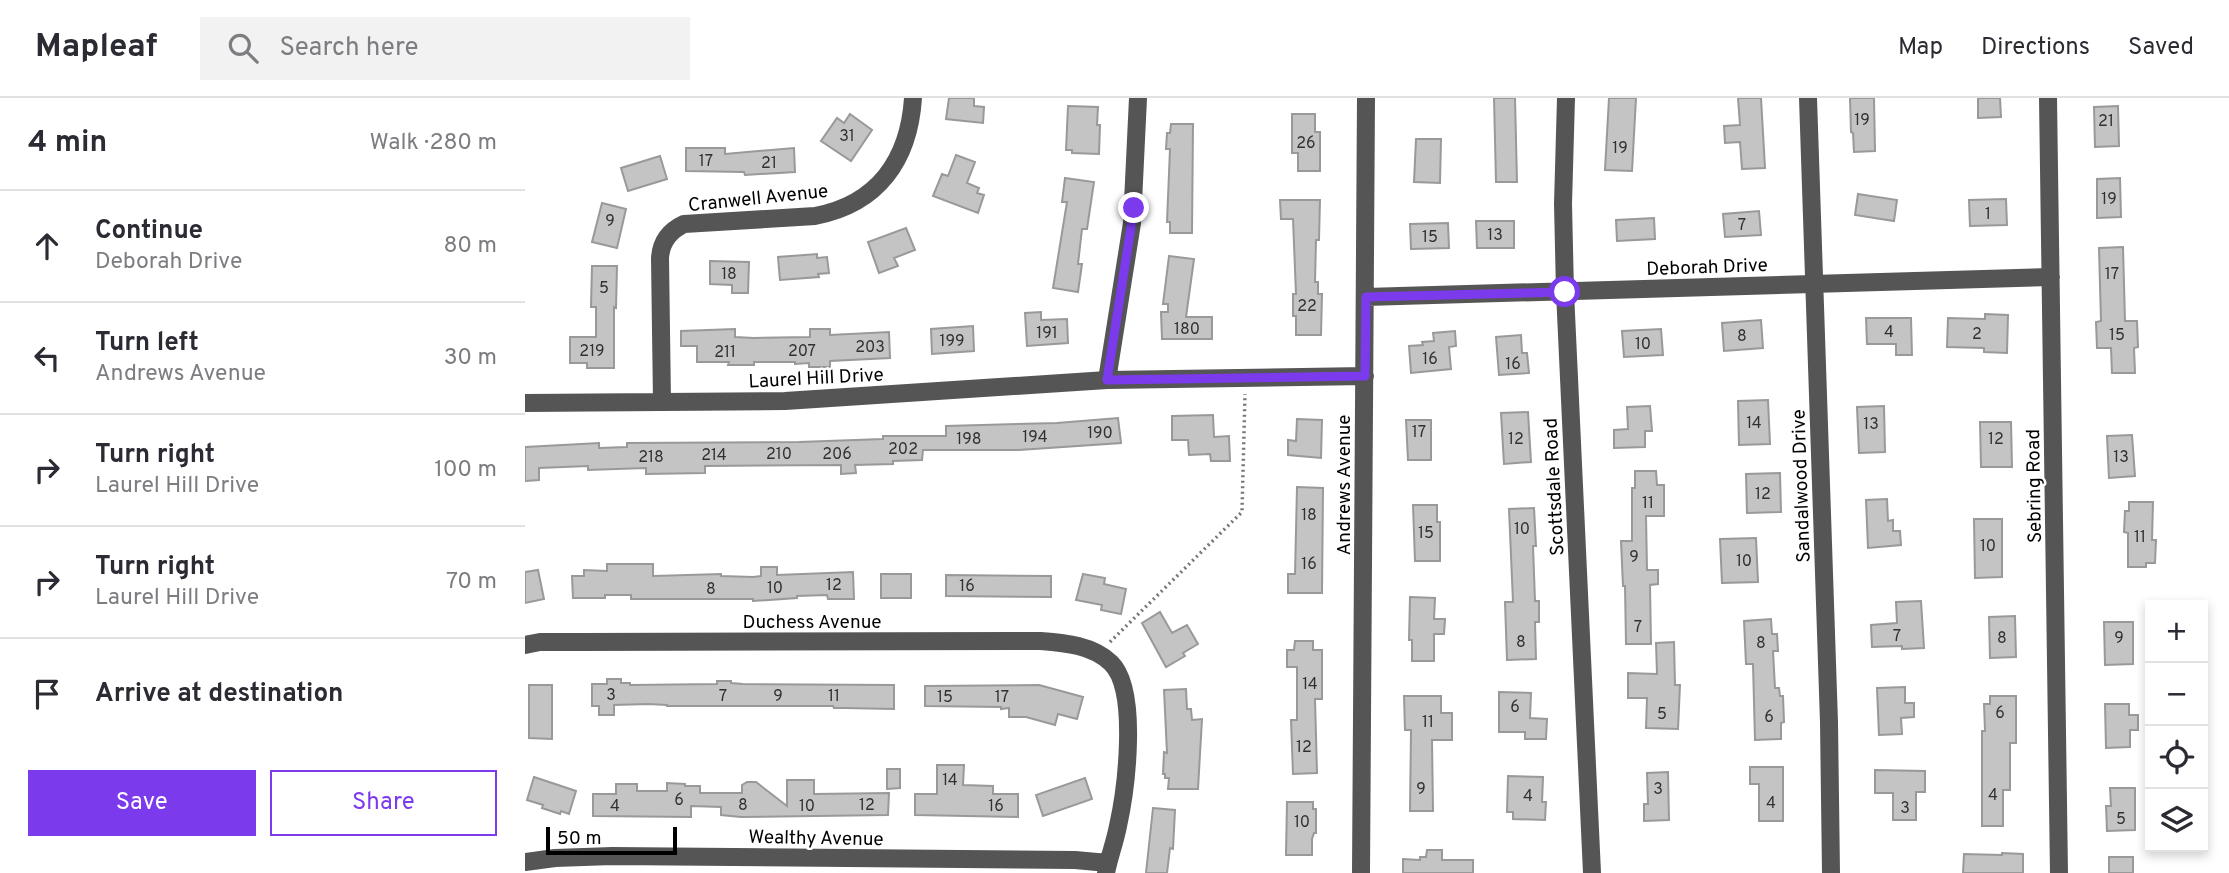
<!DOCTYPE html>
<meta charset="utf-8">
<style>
:root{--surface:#fff;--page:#f2f2f3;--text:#2b2b33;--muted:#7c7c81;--line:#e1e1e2;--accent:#7c3aed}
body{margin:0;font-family:Overpass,sans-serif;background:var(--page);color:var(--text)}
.controls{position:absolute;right:21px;bottom:21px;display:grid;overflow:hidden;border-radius:0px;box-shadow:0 4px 10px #0003}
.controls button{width:63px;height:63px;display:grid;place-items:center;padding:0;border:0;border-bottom:2px solid var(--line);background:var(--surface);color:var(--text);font:35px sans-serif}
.scale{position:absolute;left:21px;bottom:18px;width:131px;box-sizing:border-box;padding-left:7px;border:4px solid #000;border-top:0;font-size:19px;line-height:24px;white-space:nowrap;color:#000;-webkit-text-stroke:5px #fff;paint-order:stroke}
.stop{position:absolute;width:21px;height:21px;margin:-16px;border:5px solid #7c3aed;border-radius:50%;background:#fff}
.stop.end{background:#7c3aed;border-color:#fff;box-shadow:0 2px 7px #0008}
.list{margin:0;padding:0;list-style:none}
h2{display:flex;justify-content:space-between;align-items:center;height:91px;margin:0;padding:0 28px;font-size:30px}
h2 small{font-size:23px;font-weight:400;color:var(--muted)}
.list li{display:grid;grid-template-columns:46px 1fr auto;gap:21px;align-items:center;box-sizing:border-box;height:112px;padding:0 28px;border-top:2px solid var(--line)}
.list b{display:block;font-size:26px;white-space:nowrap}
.list p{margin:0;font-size:23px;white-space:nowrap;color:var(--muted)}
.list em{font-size:23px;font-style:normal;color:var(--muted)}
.actions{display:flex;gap:14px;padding:21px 28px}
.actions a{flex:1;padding:16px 0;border:2px solid var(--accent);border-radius:0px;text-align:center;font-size:24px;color:var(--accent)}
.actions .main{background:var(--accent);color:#fff}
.icon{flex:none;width:38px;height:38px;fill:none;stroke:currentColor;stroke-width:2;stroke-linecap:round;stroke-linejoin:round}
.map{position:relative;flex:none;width:1704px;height:775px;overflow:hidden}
header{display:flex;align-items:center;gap:42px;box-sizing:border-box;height:98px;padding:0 35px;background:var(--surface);border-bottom:2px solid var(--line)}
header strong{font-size:33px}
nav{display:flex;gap:38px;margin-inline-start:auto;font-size:24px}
.search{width:490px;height:63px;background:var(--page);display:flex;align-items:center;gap:18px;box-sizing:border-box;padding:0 24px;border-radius:0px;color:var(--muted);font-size:26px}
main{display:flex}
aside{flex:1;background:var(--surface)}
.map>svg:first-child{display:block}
.building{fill:#c4c4c4;stroke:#999;stroke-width:2}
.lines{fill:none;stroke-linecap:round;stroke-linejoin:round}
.path{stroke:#777;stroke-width:3.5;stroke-dasharray:2 3.5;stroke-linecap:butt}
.minor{stroke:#555;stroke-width:18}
.route{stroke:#7c3aed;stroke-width:9}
.labels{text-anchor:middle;stroke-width:5;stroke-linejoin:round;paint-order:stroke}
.number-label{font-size:16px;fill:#313131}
.street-label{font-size:19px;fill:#000;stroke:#fff}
</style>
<header>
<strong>Mapleaf</strong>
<div class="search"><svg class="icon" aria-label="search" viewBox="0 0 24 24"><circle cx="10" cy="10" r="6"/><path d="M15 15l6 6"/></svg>Search here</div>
<nav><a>Map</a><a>Directions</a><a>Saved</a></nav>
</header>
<main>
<aside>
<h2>4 min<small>Walk · 280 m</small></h2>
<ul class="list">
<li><svg class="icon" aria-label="ahead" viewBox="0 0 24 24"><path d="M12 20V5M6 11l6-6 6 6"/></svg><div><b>Continue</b><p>Deborah Drive</p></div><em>80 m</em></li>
<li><svg class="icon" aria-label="left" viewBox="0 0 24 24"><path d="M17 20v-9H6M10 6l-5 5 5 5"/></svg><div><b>Turn left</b><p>Andrews Avenue</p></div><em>30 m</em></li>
<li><svg class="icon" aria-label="right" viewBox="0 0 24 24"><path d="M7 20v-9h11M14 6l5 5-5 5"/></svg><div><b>Turn right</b><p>Laurel Hill Drive</p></div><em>100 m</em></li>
<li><svg class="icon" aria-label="right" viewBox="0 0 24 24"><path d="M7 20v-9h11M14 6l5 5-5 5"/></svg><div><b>Turn right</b><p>Laurel Hill Drive</p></div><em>70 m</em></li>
<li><svg class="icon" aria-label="arrive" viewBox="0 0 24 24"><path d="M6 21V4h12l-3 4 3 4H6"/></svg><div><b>Arrive at destination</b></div></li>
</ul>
<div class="actions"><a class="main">Save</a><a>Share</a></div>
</aside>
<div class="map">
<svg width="1704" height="775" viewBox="0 0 1704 775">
<rect width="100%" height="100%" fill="#fff"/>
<path class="building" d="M424 0H449V8L459 9 458 25 421 21Z
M969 0H990L992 84H971Z
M1084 0H1111L1107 73 1080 72Z
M1213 0H1236L1240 70 1217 71 1215 44 1200 45 1199 28 1215 27Z
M1325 0H1349L1350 53 1329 54 1328 35 1326 34Z
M1453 0H1475L1476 19 1453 20Z
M543 8 573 9 572 27H575L574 56 547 55V52H541Z
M1593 8 1594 48 1570 49 1569 9Z
M325 16 347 32 326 63 296 43 312 20 319 25Z
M767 16H790V34H795V73H773V55H767Z
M646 26H668L667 135H645V124H642L645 51H641L642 35H645Z
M891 41H916L915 85 889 84Z
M161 50H200V56L269 50 270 74 220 77 219 74 161 73Z
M431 57 450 64 442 85 454 90 452 95 459 97 453 115 408 98 417 76 423 78Z
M135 58 142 81 103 93 96 70Z
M540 80 569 84 562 131H557L553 166H557L553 194 528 190 542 104H537Z
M1595 80 1596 119 1572 120V81Z
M1333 96 1372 102 1369 123 1330 117Z
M1481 101 1482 127 1445 128 1444 102Z
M755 102H795L794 142H791L790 184H793V196H797L796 237H771V218H768V196H771L768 121H756Z
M77 105 101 111 92 150 67 144Z
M1234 113 1236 137 1200 139 1198 116Z
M1129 120 1130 141 1092 143 1091 122Z
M951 123H989V150H952Z
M923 125 924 150 886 151 885 126Z
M381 130 390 152 369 160 373 168 354 175 343 144Z
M1598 149 1600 223H1612L1613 249 1609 250 1610 275H1587L1586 250H1572L1571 224 1576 223 1574 150Z
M292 156V160L302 159 304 175 293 176 294 179 255 182 253 159Z
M644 158 669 161 661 219H687V241H637L636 214H643V206H638Z
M185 163 224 164 223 195H207V187L185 186Z
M67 168H92L91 210 89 209V270H62V265H45V239H71V209H66Z
M516 214V222L542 221 543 245 502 248 500 215Z
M1460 216 1483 217 1482 255 1459 254V250L1422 249 1423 220 1460 221Z
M1341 220H1386L1387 257H1371V246H1342Z
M1236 222 1238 250 1199 253 1197 225Z
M448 228 449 253 407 256 406 231Z
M210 231V239L229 240 285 239V231H305V237L364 234 365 260 305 263V269H284V265L270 266V264H229V267H203L204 264H172V248H156V233Z
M1136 231 1138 257 1099 259 1097 233Z
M930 233 931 248 924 249 926 271 886 275 884 248 898 247 897 244 909 243 908 235Z
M996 237 997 255H1002L1004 275 974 277 971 239Z
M1243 302 1245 346 1214 347 1213 303Z
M1125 308 1127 333H1120V349L1089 350V332L1103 331 1102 309Z
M1359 308 1360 354 1334 355 1332 309Z
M1003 314 1006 364 979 366 976 315Z
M688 317 689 339 704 338 705 363H686L685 356 664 357 663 342H647V318Z
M593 320 596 345 494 352H398L397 362 368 363V366L330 367 331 375 316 376V367L180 368V375L121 376V370L63 372V368L14 370V382L0 383V349L74 345V350L102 349V345L274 344 358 341V338H421V328L532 325Z
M772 321 797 322 796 360 763 357V342L771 343Z
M881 322H906V362H883Z
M1455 324H1486L1487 369H1456Z
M1607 337 1610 378 1584 380 1582 338Z
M1110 373H1131L1132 387H1139V418H1121L1122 472H1133V486L1125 487 1126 546H1101L1100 488H1098L1096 443H1107V390H1110Z
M1255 375 1256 414 1222 415 1221 376Z
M772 389 798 390 797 495H763V476H770Z
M1362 401 1363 423 1368 422V433H1375L1376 447 1343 450 1341 402Z
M1604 404H1628L1627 442H1631L1630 465H1621V469H1603V435L1599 434 1600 413H1604Z
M888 407H912V424H915V463H890Z
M1009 410 1011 448H1008L1010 503H1014V524H1010L1011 561 982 562 980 504H988L984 411Z
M1449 421H1477V479L1450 480Z
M1231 440 1233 484 1197 485 1195 441Z
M82 466H128V478L196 476V478L228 479 236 478V469H252V477L328 474 329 501H303L302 497 272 498V500L228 503V501H106V497H80V500H48L47 478H59V472L82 473Z
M13 472 19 501 0 505V474Z
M356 476H386V500H356Z
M558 476 580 480 579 486 601 491 596 516 576 512 577 507 551 502Z
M421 477 526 478V499L421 498Z
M885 499 910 500 909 521H920L919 536H909V563H887V542H884Z
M1396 503 1399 550 1377 551V548L1347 549 1346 527 1372 525 1371 504Z
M635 514 647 535 662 527 673 546 658 555 660 558 641 569 617 525Z
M1490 518 1491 559 1465 560 1464 519Z
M1246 521 1247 536H1252L1253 553H1248L1250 590H1254L1255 598H1258L1259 624 1256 625V641L1230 642 1228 566H1221L1219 523Z
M1579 524H1608V566L1580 567Z
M770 543H788V552H797V601H790L792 675 768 676 766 622H772V569H762V552H769Z
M1149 544 1150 587H1155L1153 631 1121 630 1122 600H1103V575L1132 576 1131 545Z
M82 581H96V585H105V587L192 586V583H206V585L218 586 369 587V611L319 610H309L308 608H142V607L123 606 89 607V617H74V608H67V586H82Z
M4 587H27V641L4 640Z
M514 587 558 599 552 621 533 616 530 627 501 619H484V610L476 611V609L400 608V588Z
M1380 589V605H1389V619L1376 620 1377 636 1354 637 1352 590Z
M661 591 662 611H666L667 622 677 621 673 691H643L644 680H640V676H638L639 654 642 655 639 592Z
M974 594 1006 595 1005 620 1022 621 1021 641H1000V634H974Z
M879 598H916V615H927V642H907L908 713H885L886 632H880Z
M1465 598H1491V645H1485V692H1478V728H1457V633H1460L1459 606H1465Z
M1580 606H1604V617H1613V632H1605V649L1581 650Z
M412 667H439L438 687 468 688V696H493V719L390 717V696H412Z
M1225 669H1258V723H1234V686H1225Z
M362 671H375V690L362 691Z
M1350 672 1400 673V694H1391V722H1368V695H1350Z
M1143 674 1144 722 1119 723V706H1123L1122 675Z
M983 678 1018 679 1017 704H1021L1020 722 988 721V714H982Z
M9 679 51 693 44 716 36 713 35 716 17 710 18 707 2 702Z
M560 680 567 701 518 718 511 697Z
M262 682H289V696L364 695 363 717 216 719 196 717V709L166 708V719L68 718V696H91V686H112V693H142V685L160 686V688H175V695H217V687L222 684H231L262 708Z
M1585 690H1610V732L1582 733 1581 708H1586Z
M762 704H788V711H791V735H789L787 741V757H761Z
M628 710 650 712 648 751 645 750 642 775H621Z
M902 752H917V762H948V775H878V761L895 762V759H901Z
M1477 755 1498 756V775H1438L1439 756 1477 757Z
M1584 759H1608V775H1584Z"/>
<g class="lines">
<path class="path" d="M585 544 717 414 720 296"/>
<path class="minor" d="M1041 0 1038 106 1040 194 1067 775
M1283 0 1304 624 1306 775
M1523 0 1534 775
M841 199 1526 179
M582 282 607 125 613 0
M137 304 135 160C136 144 144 133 159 126L290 118C353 106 384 62 388 0
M0 305 260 303 582 282 840 278
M0 547 15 544H56L515 543C540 545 567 547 586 565 614 592 601 692 593 728 590 744 584 759 581 775
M0 764 30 760 87 758 550 762 583 765
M836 775 841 0"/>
</g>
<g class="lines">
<path class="route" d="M609 110 582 282 840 278 841 199 1040 194"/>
</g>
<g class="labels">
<g class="number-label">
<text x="1337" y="27">19</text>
<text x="1581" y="28">21</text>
<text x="322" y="43">31</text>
<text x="781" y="50">26</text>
<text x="1095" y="55">19</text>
<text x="181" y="68">17</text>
<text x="244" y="70">21</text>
<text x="1584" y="106">19</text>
<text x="1463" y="121">1</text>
<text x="85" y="128">9</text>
<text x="1217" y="132">7</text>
<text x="970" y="142">13</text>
<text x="905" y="144">15</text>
<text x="204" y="181">18</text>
<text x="1587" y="181">17</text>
<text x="79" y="195">5</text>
<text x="782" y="213">22</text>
<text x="662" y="236">180</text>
<text x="1364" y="239">4</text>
<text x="522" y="240">191</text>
<text x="1452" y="241">2</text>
<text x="1592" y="242">15</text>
<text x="1217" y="243">8</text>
<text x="427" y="248">199</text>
<text x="1118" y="251">10</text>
<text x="345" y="254">203</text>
<text x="67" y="258">219</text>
<text x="277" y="258">207</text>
<text x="200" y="259">211</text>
<text x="905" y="266">16</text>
<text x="988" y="271">16</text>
<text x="1229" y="330">14</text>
<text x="1346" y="331">13</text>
<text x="894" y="339">17</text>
<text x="575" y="340">190</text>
<text x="510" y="344">194</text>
<text x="444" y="346">198</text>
<text x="991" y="346">12</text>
<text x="1471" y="346">12</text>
<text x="378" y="356">202</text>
<text x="254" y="361">210</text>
<text x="312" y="361">206</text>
<text x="189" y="362">214</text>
<text x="126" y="364">218</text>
<text x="1596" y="364">13</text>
<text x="1238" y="401">12</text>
<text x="1123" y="410">11</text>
<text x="784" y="422">18</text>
<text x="997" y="436">10</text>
<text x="901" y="440">15</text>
<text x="1615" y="444">11</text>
<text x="1463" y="453">10</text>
<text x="1109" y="464">9</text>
<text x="1219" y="468">10</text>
<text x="784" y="471">16</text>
<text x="309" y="492">12</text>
<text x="442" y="493">16</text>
<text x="250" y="495">10</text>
<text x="186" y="496">8</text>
<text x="1113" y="534">7</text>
<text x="1372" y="543">7</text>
<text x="1477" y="545">8</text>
<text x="1594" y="545">9</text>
<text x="996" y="549">8</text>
<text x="1236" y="550">8</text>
<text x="785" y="591">14</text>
<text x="86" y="602">3</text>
<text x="198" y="603">7</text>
<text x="253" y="603">9</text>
<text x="309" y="603">11</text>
<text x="420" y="604">15</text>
<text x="477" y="604">17</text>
<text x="990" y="614">6</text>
<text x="1475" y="620">6</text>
<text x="1137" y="621">5</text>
<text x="1244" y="624">6</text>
<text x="903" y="629">11</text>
<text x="779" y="654">12</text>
<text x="425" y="687">14</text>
<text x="896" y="696">9</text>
<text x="1133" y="696">3</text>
<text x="1468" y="702">4</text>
<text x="1003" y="703">4</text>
<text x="154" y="707">6</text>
<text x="1246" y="710">4</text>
<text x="218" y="712">8</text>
<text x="342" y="712">12</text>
<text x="90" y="713">4</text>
<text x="282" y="713">10</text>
<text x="471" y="713">16</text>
<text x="1380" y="715">3</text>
<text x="1596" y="726">5</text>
<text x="777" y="729">10</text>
</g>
<g class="street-label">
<text transform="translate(233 99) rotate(-6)" y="7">Cranwell Avenue</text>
<text transform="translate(1182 168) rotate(-2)" y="7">Deborah Drive</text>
<text transform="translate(291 279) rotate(-3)" y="7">Laurel Hill Drive</text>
<text transform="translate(818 387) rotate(-90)" y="7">Andrews Avenue</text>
<text transform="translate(1275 388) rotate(-92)" y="7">Sandalwood Drive</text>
<text transform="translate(1508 388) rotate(-91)" y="7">Sebring Road</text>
<text transform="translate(1028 389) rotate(-93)" y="7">Scottsdale Road</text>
<text x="287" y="530">Duchess Avenue</text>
<text transform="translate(291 739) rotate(1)" y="7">Wealthy Avenue</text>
</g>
</g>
</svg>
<div class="controls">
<button>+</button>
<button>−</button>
<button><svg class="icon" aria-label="locate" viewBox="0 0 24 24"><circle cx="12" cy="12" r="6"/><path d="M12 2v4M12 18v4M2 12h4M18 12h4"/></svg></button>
<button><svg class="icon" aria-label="layers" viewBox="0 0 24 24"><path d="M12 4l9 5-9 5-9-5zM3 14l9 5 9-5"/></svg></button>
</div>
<div class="scale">50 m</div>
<div class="stop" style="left:1040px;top:194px"></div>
<div class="stop end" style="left:609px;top:110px"></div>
</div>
</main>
